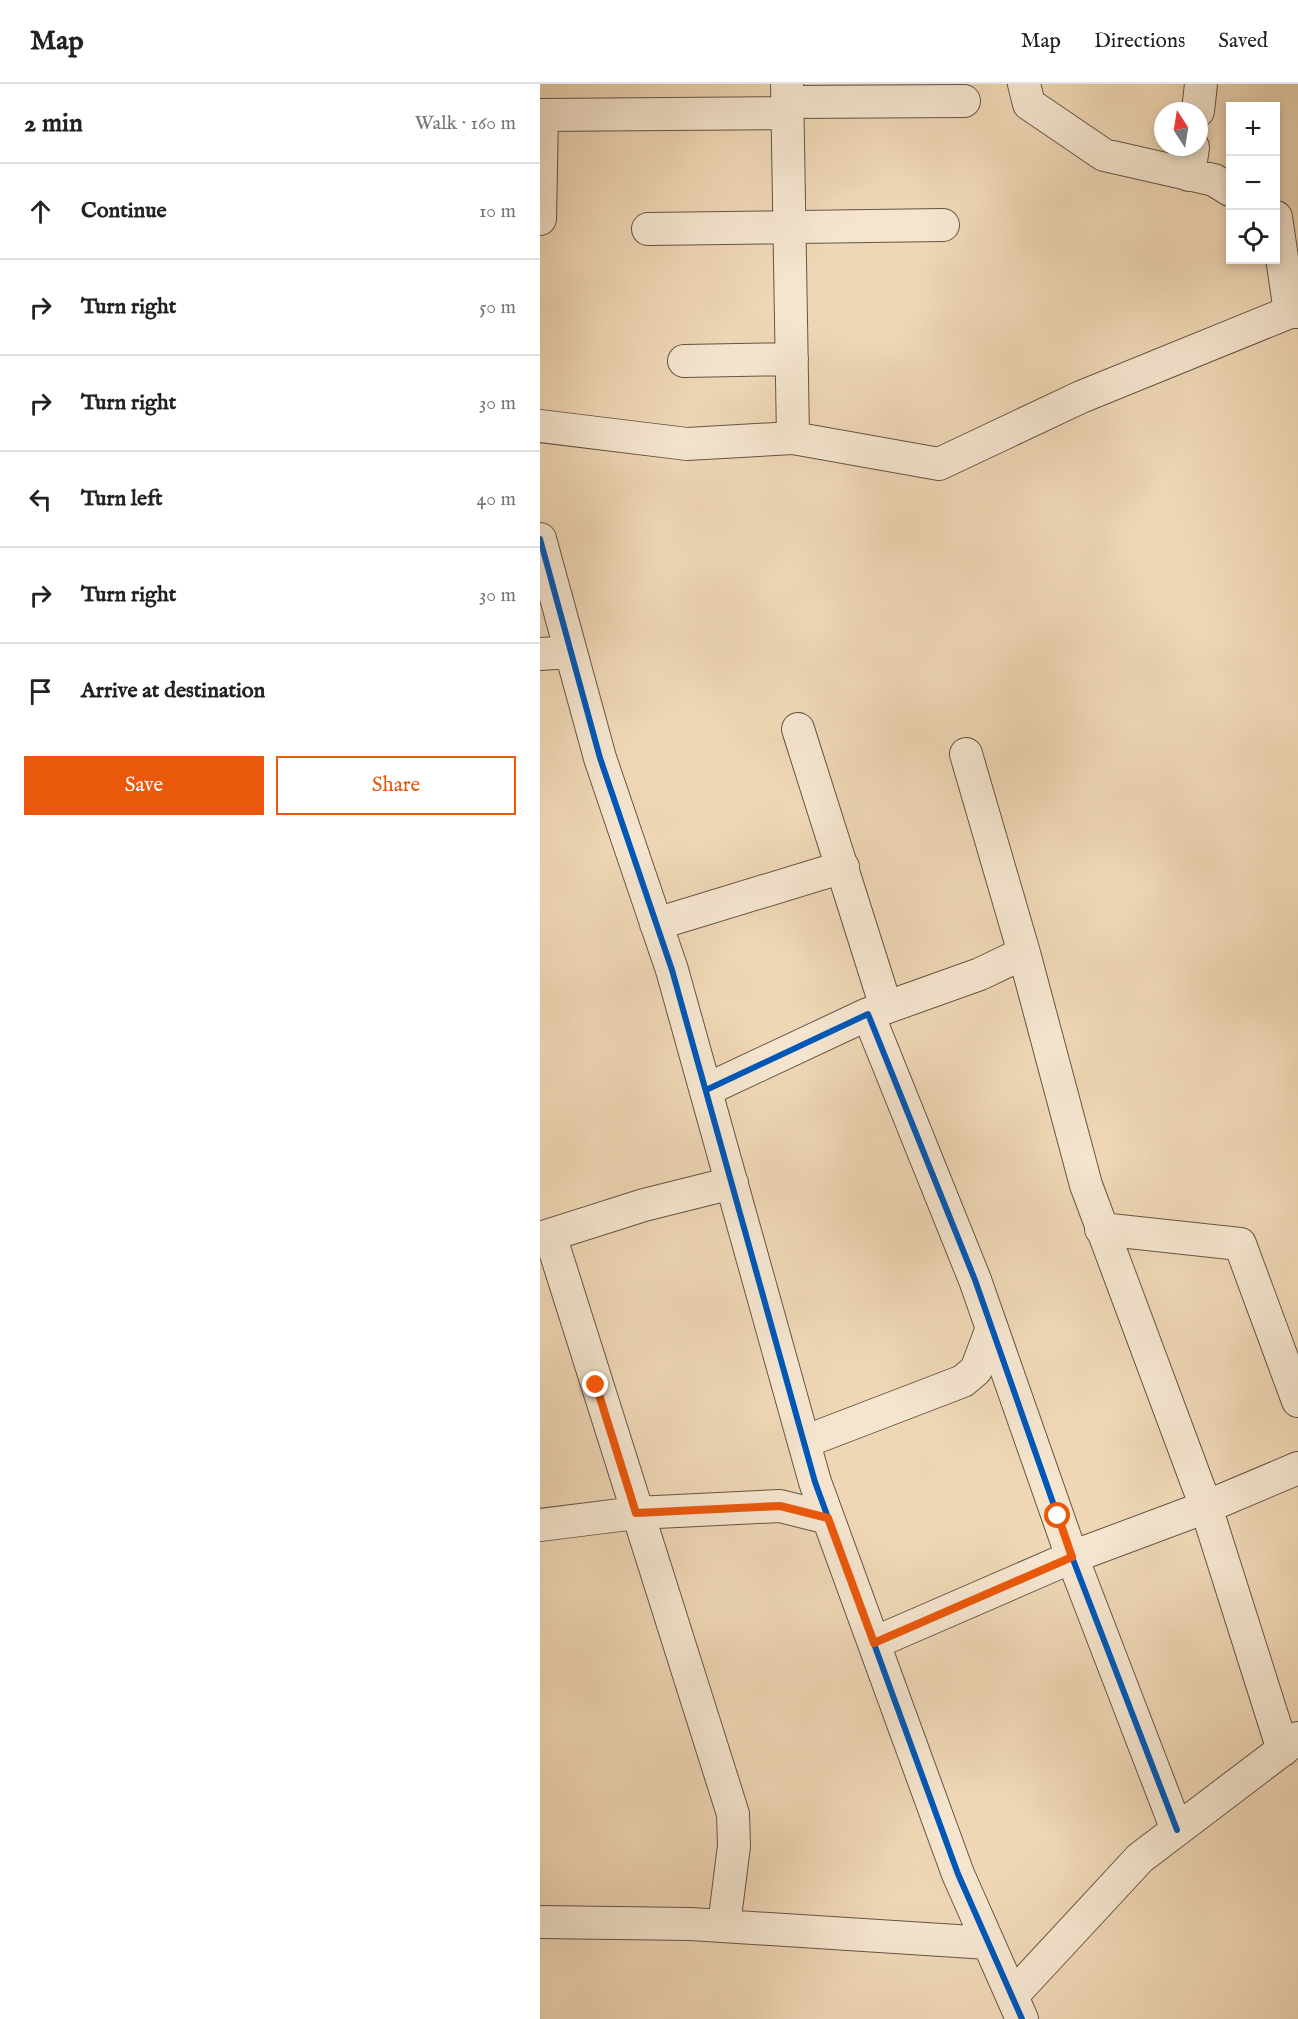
<!DOCTYPE html>
<meta charset="utf-8">
<style>
:root{--surface:#fff;--page:#f6f6f6;--text:#222;--muted:#767676;--line:#e0e0e0;--accent:#ea580c}
body{margin:0;font-family:"IM FELL English",serif;background:var(--page);color:var(--text)}
.controls{position:absolute;right:18px;top:18px;display:grid;overflow:hidden;border-radius:0px;box-shadow:0 3px 9px #0003}
.controls button{width:54px;height:54px;display:grid;place-items:center;padding:0;border:0;border-bottom:2px solid var(--line);background:var(--surface);color:var(--text);font:30px sans-serif}
.compass{position:absolute;left:614px;top:18px;width:54px;height:54px;border-radius:50%;background:var(--surface);box-shadow:0 3px 9px #0003;rotate:348deg}
.stop{position:absolute;width:18px;height:18px;margin:-14px;border:4px solid #ea580c;border-radius:50%;background:#fff}
.stop.end{background:#ea580c;border-color:#fff;box-shadow:0 2px 6px #0008}
.list{margin:0;padding:0;list-style:none}
h2{display:flex;justify-content:space-between;align-items:center;height:78px;margin:0;padding:0 24px;font-size:26px}
h2 small{font-size:20px;font-weight:400;color:var(--muted)}
.list li{display:grid;grid-template-columns:39px 1fr auto;gap:18px;align-items:center;box-sizing:border-box;height:96px;padding:0 24px;border-top:2px solid var(--line)}
.list b{display:block;font-size:22px;white-space:nowrap}
.list em{font-size:20px;font-style:normal;color:var(--muted)}
.actions{display:flex;gap:12px;padding:18px 24px}
.actions a{flex:1;padding:14px 0;border:2px solid var(--accent);border-radius:0px;text-align:center;font-size:21px;color:var(--accent)}
.actions .main{background:var(--accent);color:#fff}
.icon{flex:none;width:33px;height:33px;fill:none;stroke:currentColor;stroke-width:2;stroke-linecap:round;stroke-linejoin:round}
.map{position:relative;flex:none;width:758px;height:1935px;overflow:hidden}
header{display:flex;align-items:center;gap:36px;box-sizing:border-box;height:84px;padding:0 30px;background:var(--surface);border-bottom:2px solid var(--line)}
header strong{font-size:28px}
nav{display:flex;gap:33px;margin-inline-start:auto;font-size:21px}
main{display:flex}
aside{flex:1;background:var(--surface)}
.map>svg:first-child{display:block}
.lines{fill:none;stroke-linecap:round;stroke-linejoin:round}
.minor-casing{stroke:#665445;stroke-width:34}
.minor{stroke:#f5e5cf;stroke-width:32}
.cycleway-casing{stroke:#f5e5cf;stroke-width:10}
.cycleway{stroke:#0057b8;stroke-width:6}
.route{stroke:#ea580c;stroke-width:8}
</style>
<header>
<strong>Map</strong>
<nav><a>Map</a><a>Directions</a><a>Saved</a></nav>
</header>
<main>
<aside>
<h2>2 min<small>Walk · 160 m</small></h2>
<ul class="list">
<li><svg class="icon" aria-label="ahead" viewBox="0 0 24 24"><path d="M12 20V5M6 11l6-6 6 6"/></svg><div><b>Continue</b></div><em>10 m</em></li>
<li><svg class="icon" aria-label="right" viewBox="0 0 24 24"><path d="M7 20v-9h11M14 6l5 5-5 5"/></svg><div><b>Turn right</b></div><em>50 m</em></li>
<li><svg class="icon" aria-label="right" viewBox="0 0 24 24"><path d="M7 20v-9h11M14 6l5 5-5 5"/></svg><div><b>Turn right</b></div><em>30 m</em></li>
<li><svg class="icon" aria-label="left" viewBox="0 0 24 24"><path d="M17 20v-9H6M10 6l-5 5 5 5"/></svg><div><b>Turn left</b></div><em>40 m</em></li>
<li><svg class="icon" aria-label="right" viewBox="0 0 24 24"><path d="M7 20v-9h11M14 6l5 5-5 5"/></svg><div><b>Turn right</b></div><em>30 m</em></li>
<li><svg class="icon" aria-label="arrive" viewBox="0 0 24 24"><path d="M6 21V4h12l-3 4 3 4H6"/></svg><div><b>Arrive at destination</b></div></li>
</ul>
<div class="actions"><a class="main">Save</a><a>Share</a></div>
</aside>
<div class="map">
<svg width="758" height="1935" viewBox="0 0 758 1935">
<rect width="100%" height="100%" fill="#efd7b5"/>
<filter id="stains"><feTurbulence type="fractalNoise" baseFrequency=".00333" numOctaves="4"/><feColorMatrix values="0 0 0 0 .2 0 0 0 0 .09 0 0 0 0 .02 0 0 0 .5 -.17"/></filter>
<radialGradient id="worn" r=".72"><stop offset=".6" stop-color="#630" stop-opacity="0"/><stop offset="1" stop-color="#630" stop-opacity=".3"/></radialGradient>
<g class="lines">
<defs>
<path id="minor" d="M247 0 253 354
M484 0 489 20 564 71 674 96 690 106
M248 18 424 17
M658 27 661 0
M0 31 248 29
M649 91 653 63
M736 133 750 228
M0 135 2 31
M108 145 403 141
M144 277 252 275
M0 342 147 360 253 354 399 380 541 313 750 228H758
M0 455 60 674 132 886 275 1398 418 1790 482 1935
M0 570 30 568
M258 645 346 923
M426 670 484 869
M116 840 303 783
M328 930 440 890 484 869 546 1101 666 1423 743 1666
M166 1006 328 930 435 1196 532 1473 637 1746
M561 1145 700 1160 758 1317
M10 1151 193 1730 194 1762 184 1841
M0 1154 104 1121 192 1099
M264 1358 423 1297 436 1286 452 1244
M0 1441 96 1429 240 1422 288 1434
M334 1559 532 1473 666 1423 758 1384
M0 1838 151 1840 448 1859
M472 1912 600 1774 758 1654"/>
</defs>
<use href="#minor" class="minor-casing"/>
<use href="#minor" class="minor"/>
<defs>
<path id="cycleway" d="M0 455 60 674 132 886 275 1398 418 1790 482 1935
M166 1006 328 930 435 1196 532 1473 637 1746"/>
</defs>
<use href="#cycleway" class="cycleway-casing"/>
<use href="#cycleway" class="cycleway"/>
</g>
<g class="lines">
<path class="route" d="M56 1301 96 1429 240 1422 288 1434 334 1559 532 1473 518 1432"/>
</g>
<rect width="100%" height="100%" filter="url(#stains)"/>
<rect width="100%" height="100%" fill="url(#worn)"/>
</svg>
<div class="controls">
<button>+</button>
<button>−</button>
<button><svg class="icon" aria-label="locate" viewBox="0 0 24 24"><circle cx="12" cy="12" r="6"/><path d="M12 2v4M12 18v4M2 12h4M18 12h4"/></svg></button>
</div>
<svg class="compass" viewBox="-18 -18 36 36"><path d="M0-13l5 13h-10z" fill="#e53935"/><path d="M0 13l5-13h-10z" fill="#767676"/></svg>
<div class="stop" style="left:518px;top:1432px"></div>
<div class="stop end" style="left:56px;top:1301px"></div>
</div>
</main>
